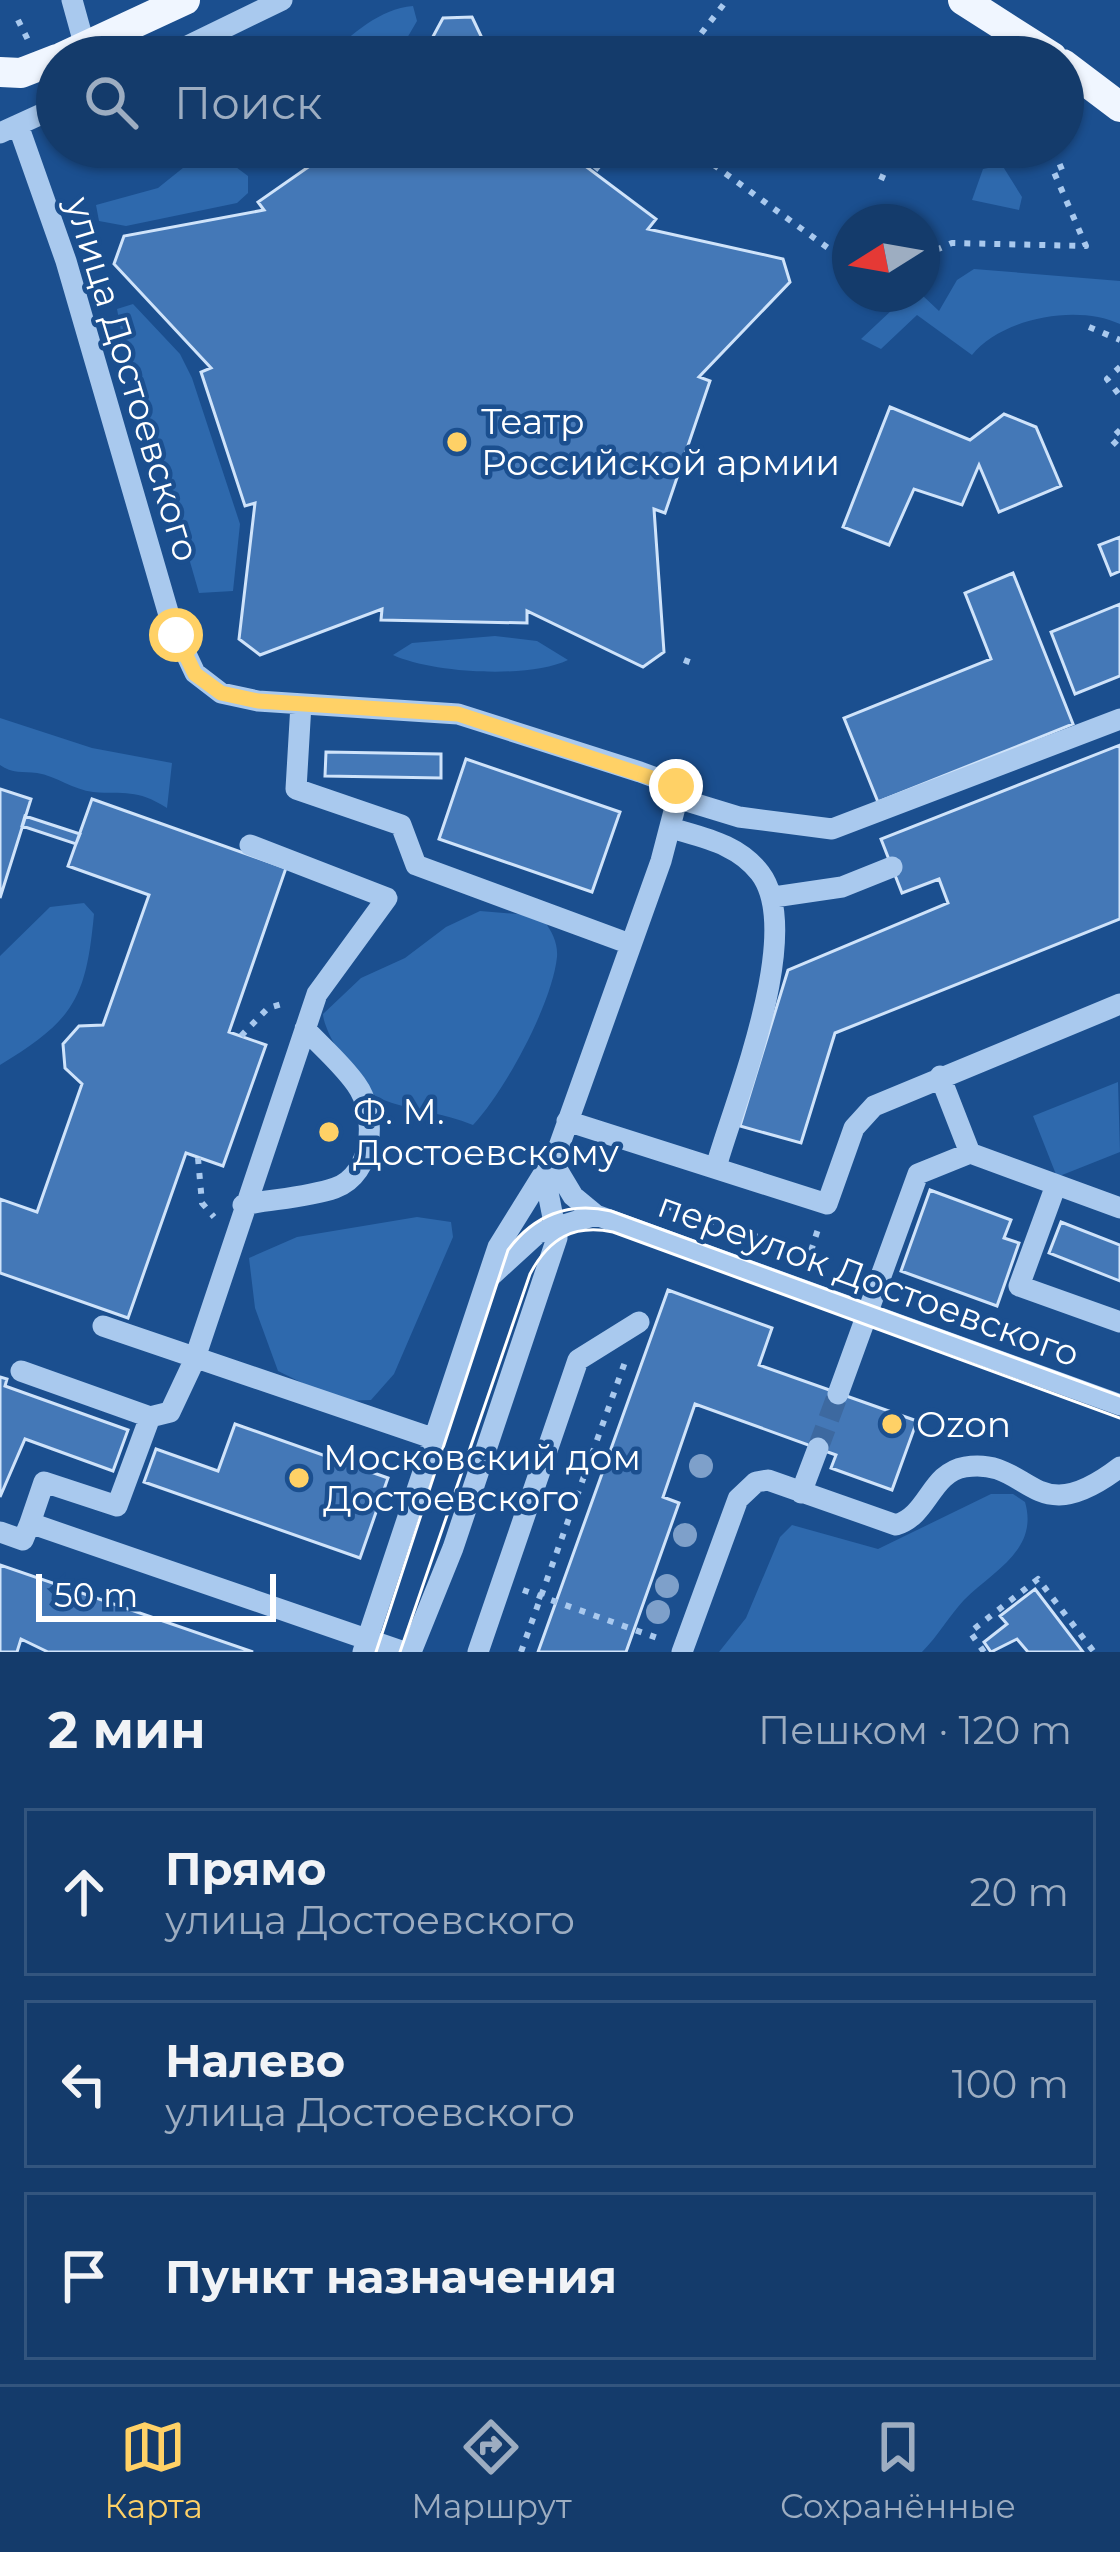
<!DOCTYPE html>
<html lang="ru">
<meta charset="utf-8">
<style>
:root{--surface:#143b6b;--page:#1d4271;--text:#f1f3f6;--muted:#9dadc1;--line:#33557e;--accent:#ffd166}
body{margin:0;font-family:Montserrat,sans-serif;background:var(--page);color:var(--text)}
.compass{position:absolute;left:832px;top:204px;width:108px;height:108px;border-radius:50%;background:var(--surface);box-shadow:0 3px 9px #0004;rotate:259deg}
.scale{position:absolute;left:36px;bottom:30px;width:240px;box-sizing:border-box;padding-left:12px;border:6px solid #fff;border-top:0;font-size:33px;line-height:42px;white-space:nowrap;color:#fff;-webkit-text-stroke:9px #1b4f8f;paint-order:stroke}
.stop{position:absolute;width:36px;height:36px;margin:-27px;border:9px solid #ffd166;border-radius:50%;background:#fff}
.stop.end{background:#ffd166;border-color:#fff;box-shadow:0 3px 12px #0008}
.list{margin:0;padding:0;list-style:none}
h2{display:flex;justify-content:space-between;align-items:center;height:156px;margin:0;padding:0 48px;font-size:51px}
h2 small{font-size:39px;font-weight:400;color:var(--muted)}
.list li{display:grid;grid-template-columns:78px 1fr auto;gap:36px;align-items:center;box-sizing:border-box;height:168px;margin:0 24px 24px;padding:0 24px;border:3px solid var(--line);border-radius:0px}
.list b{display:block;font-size:45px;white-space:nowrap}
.list p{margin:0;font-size:39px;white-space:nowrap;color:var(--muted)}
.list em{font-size:39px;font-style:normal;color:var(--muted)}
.icon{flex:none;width:66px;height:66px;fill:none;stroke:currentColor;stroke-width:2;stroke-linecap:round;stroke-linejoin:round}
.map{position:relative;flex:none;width:1120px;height:1652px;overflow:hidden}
.search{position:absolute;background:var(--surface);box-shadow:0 3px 9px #0004;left:36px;right:36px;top:36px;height:132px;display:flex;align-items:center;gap:30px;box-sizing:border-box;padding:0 42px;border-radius:66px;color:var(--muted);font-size:45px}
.sheet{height:732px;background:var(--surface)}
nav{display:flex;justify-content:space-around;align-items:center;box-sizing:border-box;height:168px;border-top:3px solid var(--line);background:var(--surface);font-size:33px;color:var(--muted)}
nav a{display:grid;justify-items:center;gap:6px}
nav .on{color:var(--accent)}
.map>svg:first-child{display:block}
.green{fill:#2e69ad}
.building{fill:#4478b7;stroke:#cfe3fa;stroke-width:3}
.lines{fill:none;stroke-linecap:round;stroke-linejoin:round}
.minor-tunnel{stroke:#3d69a0;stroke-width:21;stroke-dasharray:21 10;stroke-linecap:butt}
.path{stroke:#a9c9ee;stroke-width:6;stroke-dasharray:6 9;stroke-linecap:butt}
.minor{stroke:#a9c9ee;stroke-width:21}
.major{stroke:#f0f6ff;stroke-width:30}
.tram{stroke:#fff;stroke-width:3}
.tree{fill:#7ea0ca}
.route{stroke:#ffd166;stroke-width:15}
.poi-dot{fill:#ffd166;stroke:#1b4f8f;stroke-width:4.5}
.labels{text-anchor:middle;stroke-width:9;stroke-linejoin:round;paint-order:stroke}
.street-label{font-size:36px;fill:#fff;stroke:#1b4f8f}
.poi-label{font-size:36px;fill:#fff;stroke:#1b4f8f;text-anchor:start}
</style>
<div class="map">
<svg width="1120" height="1652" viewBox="0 0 1120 1652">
<rect width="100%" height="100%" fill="#1b4f8f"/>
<path class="green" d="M413 6 417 21 396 57H328C352 34 379 9 413 6Z
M209 147 248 176V193L237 203 126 226 99 221 96 205 158 188Z
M1002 165 1022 197 1019 210 972 200 983 169Z
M974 269 1120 281V324C1076 303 1000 319 972 355L917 315 881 349 861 339 909 294H921L939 311 957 280Z
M133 304 180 354 192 378 240 524 233 591 199 593 140 388 126 358 117 309Z
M495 636 537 641 568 660C528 679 432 673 393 655L412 643Z
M0 718 92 748 172 763 167 808C135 788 126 795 93 792 74 790 56 776 37 773 23 771 12 774 0 765Z
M84 903 94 914C86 999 74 1020 0 1065V956L50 907Z
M480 911 529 915 545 922C552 932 558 943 557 957 552 1004 505 1091 473 1125 443 1112 410 1111 381 1099 361 1090 324 1035 323 1014L361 978 405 958 446 927Z
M1118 1082 1120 1152 1057 1177 1033 1116Z
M417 1217 451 1222 453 1237 394 1374 371 1400 339 1401 278 1371 255 1308 249 1258 297 1237Z
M991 1494H1013L1025 1502C1039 1550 993 1571 964 1600 949 1616 938 1636 922 1652H719L746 1618 780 1537 792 1525 878 1549Z"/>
<path class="building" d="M472 17 491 57H422L443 18Z
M337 147H560L656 219 648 229 783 259 790 282 699 377 710 381 665 513 654 509 664 652 643 667 527 611V623L381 620 382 609 260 655 239 639 255 503 245 506 201 372 211 368 114 264 124 236 264 210 258 202Z
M890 407 970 440 1004 414 1036 427 1061 486 999 512 979 465 962 505 914 489 889 545 843 527Z
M1120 537V571L1111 575 1099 545Z
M1013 573 1073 724 878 802 844 718 991 659 965 593Z
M1120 604V676L1075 694 1051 632Z
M1120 745V919L835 1033 801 1143 740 1126 788 970 948 903 939 879 902 893 881 839Z
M326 752 441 754V778L325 776Z
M466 759 620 812 592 892 439 839Z
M0 789 31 799 0 898Z
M92 799 286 868 229 1032 266 1045 223 1166 186 1153 128 1318 0 1273V1199L37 1212 82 1084 65 1068 63 1044 79 1026 103 1025 149 895 68 866Z
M25 816 80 834 76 844 22 826Z
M930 1190 1011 1220 1004 1238 1019 1243 997 1306 901 1271Z
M1061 1222 1120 1245V1281L1049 1253Z
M668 1290 772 1328 759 1365 917 1421 892 1490 831 1468 836 1455 695 1404 663 1497 679 1503 626 1652H538Z
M0 1377 7 1379 5 1386 128 1430 113 1471 25 1439 0 1497Z
M235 1424 388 1478 360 1558 144 1482 156 1449 218 1471Z
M0 1565 253 1652H48L21 1639 17 1652H0Z
M1035 1589 1083 1652H1028L1017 1639 991 1652 984 1642 1007 1624 1000 1616Z"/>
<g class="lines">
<path class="minor-tunnel" d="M818 1448 838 1394"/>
<path class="path" d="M18 20 28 40
M683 57 727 0
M307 147 316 160
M689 147 828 248
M595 170 613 148
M881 180 895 147
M922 256 952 243 1086 246 1053 170 1070 163
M1089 327 1120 340
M1120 367 1107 379 1120 396
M1120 430 1111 439 1120 448
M684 660 692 663
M241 1036 268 1008 285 1003
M198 1158 202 1203 214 1217
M666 1206 797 1250
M811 1251 819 1226
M523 1590 663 1640
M521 1652 625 1362
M984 1652 970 1632 1038 1579 1094 1652"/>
<path class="minor" d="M72 0 85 47
M165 57 282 0
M18 125 66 261 171 622 195 673 221 693 258 701 458 714 640 772 670 783 679 792 661 861 557 1152 498 1247 363 1652
M0 133 57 107
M301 704 296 789 401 825 416 865 630 944
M680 799 739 817 832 829 1120 719
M671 828C704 838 738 844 760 873 805 932 735 1100 716 1167
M774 897 842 887 892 867
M940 1076 970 1153 1120 1208
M567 1121 827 1204 854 1128 874 1106 1120 1004
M552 1161 573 1196 596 1215 1120 1405
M1056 1185 1019 1286 1120 1322
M243 1205C272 1199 306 1198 335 1188 374 1174 378 1114 356 1084 342 1064 322 1047 305 1029
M491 1276 538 1233 596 1215
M103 1326 435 1439
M21 1371 150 1417 117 1506 44 1482 30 1523
M838 1394 918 1174 970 1153
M150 1417 170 1412 194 1361 317 994 387 898 250 845
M801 1493 818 1448
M0 1532 23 1540 30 1523 404 1652
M411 1652 453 1548 557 1238 544 1172
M478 1652 578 1360 639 1322
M682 1652 738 1499 756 1482 768 1480 896 1525C929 1515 930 1473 965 1467 1031 1456 1031 1535 1120 1467"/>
<path class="major" d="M963 0 1052 57
M62 57 185 0
M1063 64 1120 107
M0 72 21 73 57 59"/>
<path class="tram" d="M376 1652 508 1250C533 1216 568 1201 611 1211L1120 1396
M400 1652 530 1274C549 1238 574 1224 613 1232L1120 1418"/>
</g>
<g class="tree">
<circle cx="701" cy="1466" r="12"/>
<circle cx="685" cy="1535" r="12"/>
<circle cx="667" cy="1586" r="12"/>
<circle cx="658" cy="1612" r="12"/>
</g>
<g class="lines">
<path class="route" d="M176 635 195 674 221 693 258 701 458 714 676 786"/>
</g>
<g class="poi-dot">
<circle cx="457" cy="442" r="12"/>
<circle cx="329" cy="1132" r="12"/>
<circle cx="892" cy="1424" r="12"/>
<circle cx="299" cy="1478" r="12"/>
</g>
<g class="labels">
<g class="street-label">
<text transform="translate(133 379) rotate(73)" y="13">улица Достоевского</text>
<text transform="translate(869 1279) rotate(20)" y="13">переулок Достоевского</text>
</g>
<g class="poi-label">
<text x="481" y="434">Театр<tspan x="481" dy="41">Российской армии</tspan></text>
<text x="353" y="1124">Ф. М.<tspan x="353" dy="41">Достоевскому</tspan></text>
<text x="916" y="1437">Ozon</text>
<text x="323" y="1470">Московский дом<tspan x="323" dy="41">Достоевского</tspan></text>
</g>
</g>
</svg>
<svg class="compass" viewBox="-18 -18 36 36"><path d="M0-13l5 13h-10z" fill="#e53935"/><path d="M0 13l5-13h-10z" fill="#9dadc1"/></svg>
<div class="scale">50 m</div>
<div class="stop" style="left:176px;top:635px"></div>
<div class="stop end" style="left:676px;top:786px"></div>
<div class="search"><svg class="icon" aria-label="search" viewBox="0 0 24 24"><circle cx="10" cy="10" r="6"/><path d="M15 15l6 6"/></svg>Поиск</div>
</div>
<section class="sheet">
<h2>2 мин<small>Пешком · 120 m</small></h2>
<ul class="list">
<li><svg class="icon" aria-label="ahead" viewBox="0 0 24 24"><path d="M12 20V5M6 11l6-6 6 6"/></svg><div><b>Прямо</b><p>улица Достоевского</p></div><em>20 m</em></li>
<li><svg class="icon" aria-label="left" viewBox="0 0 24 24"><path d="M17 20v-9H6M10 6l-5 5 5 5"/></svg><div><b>Налево</b><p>улица Достоевского</p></div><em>100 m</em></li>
<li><svg class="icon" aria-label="arrive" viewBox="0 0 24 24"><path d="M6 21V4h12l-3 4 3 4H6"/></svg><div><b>Пункт назначения</b></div></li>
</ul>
</section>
<nav>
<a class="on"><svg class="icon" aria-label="map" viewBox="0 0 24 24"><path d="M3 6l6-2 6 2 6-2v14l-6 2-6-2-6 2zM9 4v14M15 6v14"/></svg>Карта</a>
<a><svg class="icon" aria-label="directions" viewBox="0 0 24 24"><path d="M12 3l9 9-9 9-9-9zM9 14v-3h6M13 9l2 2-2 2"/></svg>Маршрут</a>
<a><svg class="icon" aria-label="saved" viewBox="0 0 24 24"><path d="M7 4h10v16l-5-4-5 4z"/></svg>Сохранённые</a>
</nav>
